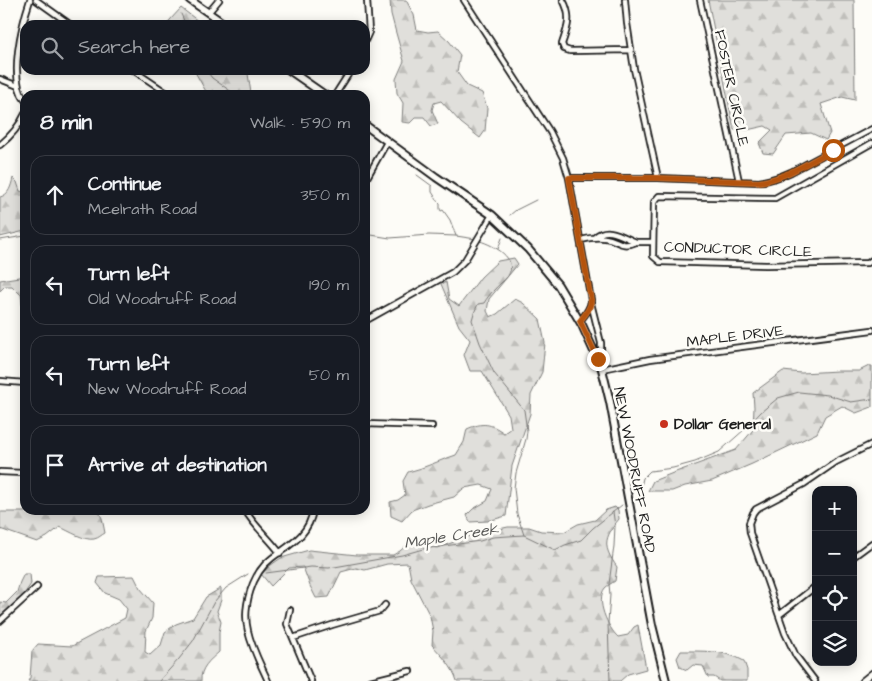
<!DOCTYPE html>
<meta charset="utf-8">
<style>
:root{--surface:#171b24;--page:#20242c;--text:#f1f3f6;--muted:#9ea1a6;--line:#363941}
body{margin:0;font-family:"Architects Daughter",sans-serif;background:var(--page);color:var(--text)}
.controls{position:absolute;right:15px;bottom:15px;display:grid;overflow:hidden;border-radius:10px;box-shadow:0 2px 12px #0003}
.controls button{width:45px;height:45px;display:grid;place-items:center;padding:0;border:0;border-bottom:1px solid var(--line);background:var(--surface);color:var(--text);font:25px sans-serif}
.stop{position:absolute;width:15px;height:15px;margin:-11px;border:4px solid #b45309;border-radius:50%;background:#fff}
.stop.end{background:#b45309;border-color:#fff;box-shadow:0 1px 5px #0008}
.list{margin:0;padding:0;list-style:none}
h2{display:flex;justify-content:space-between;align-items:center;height:65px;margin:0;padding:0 20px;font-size:21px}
h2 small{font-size:16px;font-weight:400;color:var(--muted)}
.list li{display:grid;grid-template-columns:32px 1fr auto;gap:15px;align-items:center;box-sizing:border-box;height:80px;margin:0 10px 10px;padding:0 10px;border:1px solid var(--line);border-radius:15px}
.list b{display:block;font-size:19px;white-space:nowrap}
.list p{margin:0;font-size:16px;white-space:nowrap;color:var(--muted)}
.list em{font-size:16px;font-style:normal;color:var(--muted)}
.icon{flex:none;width:28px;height:28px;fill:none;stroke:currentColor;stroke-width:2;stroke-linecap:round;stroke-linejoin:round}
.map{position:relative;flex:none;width:872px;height:681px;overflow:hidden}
.search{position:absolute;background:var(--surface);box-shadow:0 2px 12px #0003;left:20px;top:20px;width:350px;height:55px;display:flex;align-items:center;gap:12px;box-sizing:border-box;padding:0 18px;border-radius:15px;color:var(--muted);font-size:19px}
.panel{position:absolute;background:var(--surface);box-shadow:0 2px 12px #0003;left:20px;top:90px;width:350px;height:425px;border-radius:15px}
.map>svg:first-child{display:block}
.forest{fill:url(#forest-firs);stroke:#7e7e7c}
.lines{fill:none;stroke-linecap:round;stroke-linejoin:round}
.stream{stroke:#797876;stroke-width:1}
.minor-casing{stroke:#1c1c1c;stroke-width:8}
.secondary-casing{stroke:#1c1c1c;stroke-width:10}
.minor{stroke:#fdfcf7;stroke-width:4.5}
.secondary{stroke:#fdfcf7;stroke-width:6}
.route{stroke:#b45309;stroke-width:6}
.poi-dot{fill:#c8321e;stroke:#fdfcf7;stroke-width:2}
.labels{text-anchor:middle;stroke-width:5;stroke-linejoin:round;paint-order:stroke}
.street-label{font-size:15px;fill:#1c1c1c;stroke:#fdfcf7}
.poi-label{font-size:15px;font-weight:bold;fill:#1c1c1c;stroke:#fdfcf7;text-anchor:start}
.water-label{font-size:16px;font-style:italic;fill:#5a5a58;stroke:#fdfcf7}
</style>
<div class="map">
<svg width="872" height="681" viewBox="0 0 872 681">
<defs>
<pattern id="forest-firs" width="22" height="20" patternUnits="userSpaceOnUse" patternTransform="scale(1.25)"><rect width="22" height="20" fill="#e0dfdb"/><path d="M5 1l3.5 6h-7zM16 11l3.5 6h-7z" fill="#c0bfbb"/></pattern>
</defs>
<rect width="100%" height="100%" fill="#fdfcf7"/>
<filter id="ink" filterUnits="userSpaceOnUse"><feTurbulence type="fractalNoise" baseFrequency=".02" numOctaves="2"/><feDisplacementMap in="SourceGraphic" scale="10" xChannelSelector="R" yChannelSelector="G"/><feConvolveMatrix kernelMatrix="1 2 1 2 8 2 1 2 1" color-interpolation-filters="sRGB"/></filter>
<g filter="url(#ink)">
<path class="forest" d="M390 0H406L414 15 417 30 428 32 438 31 449 41 460 55 457 72 467 86 482 93 487 108 485 131 480 138 461 123 441 101 434 103 432 110 438 124 431 126 424 117H416L410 123 402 122 403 103 397 93 396 79 404 61 396 33 391 14Z
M708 0H854L855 100 842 97 821 104 830 133 826 140 811 133 786 135 773 154 763 153 759 143 772 130 765 126 747 130H734Z
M181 8 198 21V25H167L170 20Z
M193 70H219C225 73 238 70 246 70L248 74 251 93 252 95H208L195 72Z
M13 178 17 182 20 191 25 192V231L0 237V197C9 195 11 186 13 178Z
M514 258 518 264 489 299 487 311 490 317 497 314 515 299 523 303 540 319 545 343 542 372 531 395 530 414 512 466 506 516 488 521 470 522 467 515 473 509 487 501 492 489 481 485 464 488 454 497 428 504 412 510 402 521 391 516 390 502 398 500 405 495 403 481 408 472C425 468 440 460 456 455L464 442 467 429C483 422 490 423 504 433L511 428 509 415 482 371H470L464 355 470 340 459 326 441 284 446 282 449 299 459 306 481 277 498 261Z
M25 276V326H23V312L21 295 12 286H5L0 291V280Z
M869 366H872V407L856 413 842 406 825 416 817 433 752 464 712 481 685 486 672 491H648L653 481 673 473 736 450 753 430 754 407 753 393 783 371 801 373 838 371H859Z
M615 507 618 510 619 519C603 539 603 547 617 567L615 581C612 583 608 585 605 588 595 600 608 628 618 637L628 635 634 627 638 625 646 669 628 674 620 681H457C453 667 442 656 432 645L433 631 430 616 411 579 408 563 387 564 365 570 356 568 341 572 329 597 316 598 310 586 303 567 289 568 271 586 261 574 271 565 281 558 309 550 357 555H393L400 551 409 543 419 546 438 548 472 535 508 527H529L541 531 564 532 578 524 595 520 606 510Z
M49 510H98L102 518 105 533C101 535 99 538 94 539 85 541 69 531 60 527L47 537 37 542 0 529V512H22Z
M24 574H30L31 584 22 597 0 616V602L6 603 17 592 20 582Z
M134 576 140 588 153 603 152 618 146 631 145 652 150 655 161 645 165 632 176 624 193 618 206 597 221 588V600L217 611 221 622 219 632V652C210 660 200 668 201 681H28L30 678 32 651 38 644 72 646 125 618 127 609 119 599 105 593 97 583 99 577Z
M681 651C702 651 725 650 744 661L747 670V681H720L714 677H708L703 666 693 665 687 670 680 667 677 658Z"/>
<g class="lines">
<path class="stream" d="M181 14 186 25
M206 70 212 78 236 95
M417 175 432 186V192C435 196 436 200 440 203V209L441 211 443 210 450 220 456 236
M510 215 516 210 536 200
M365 234 390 238 429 235 456 236 476 239
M0 240 25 236
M480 241C493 245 519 258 508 276 504 281 498 285 494 290 490 294 487 298 484 303L478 304 474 313 472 320 480 343 494 373 524 410 527 431 526 439 516 473 514 488 517 514 524 535
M498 249 502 238
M640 491 643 478 650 471 673 468 695 462 719 452 745 429 761 412 778 398 799 392 828 395 851 402 872 399
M266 573 311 567 329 568 402 555 423 549 480 541 493 537 524 535 555 550 565 545 581 540 593 528 622 505
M159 681 179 659 193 641 214 602 226 588 248 574
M610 681 608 623 610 595 609 584 614 546 615 526 613 512"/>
<defs>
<path id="minor" d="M36 0 71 25
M464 0 550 132 563 158 569 178 591 300C591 308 585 315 580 321
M563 0C572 16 568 27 562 44L564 49 570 51 631 50
M625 0 627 23 634 69 658 178
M700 0 739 181
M208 13 219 0
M365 41 369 32 367 0
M133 70 170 95
M0 79 18 86
M335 95 351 70
M25 100C8 79 22 24 30 0
M872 143 775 198 659 196 654 202 653 256 660 262 766 265 868 263 872 260
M0 145C11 136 19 127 25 114
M569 178H658L759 182C771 180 780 177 791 172L872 129
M365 181 387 142
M581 240C589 238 597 237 605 238 618 239 620 249 636 242 623 237 608 225 595 237
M636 242H653
M591 303 601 343V363
M365 321 453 272 465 260 492 215
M602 369 650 359 872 330
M0 381 25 383
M365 424 432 426
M0 472 23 473
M245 510C254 526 269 538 280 553
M853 557 872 543
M290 610 287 624 311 681
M779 615 816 586
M0 621 37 587
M293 638 332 625 380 611 385 605
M268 681C261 665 252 649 248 631 242 607 252 573 272 558 291 544 309 535 313 510
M370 681 410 671
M815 681 796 656 785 633 750 533 749 523 753 513 756 509 804 484 836 462 872 444
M862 681 872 673"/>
<path id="secondary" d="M190 0 226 25
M289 70 325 95
M365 125 436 177 492 215 528 249 558 285 582 325 602 369 610 402 652 625 666 681"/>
</defs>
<use href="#minor" class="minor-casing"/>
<use href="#secondary" class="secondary-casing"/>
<use href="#minor" class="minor"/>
<use href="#secondary" class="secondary"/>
</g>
</g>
<g class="lines" filter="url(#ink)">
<path class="route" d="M598 359 580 321C585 315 591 308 591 300L569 178H658L759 182C786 178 809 162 833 150"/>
</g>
<circle class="poi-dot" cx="664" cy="424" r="5"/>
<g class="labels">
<g class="street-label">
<text transform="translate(732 88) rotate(78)" y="5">FOSTER CIRCLE</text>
<text transform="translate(738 249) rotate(2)" y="5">CONDUCTOR CIRCLE</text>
<text transform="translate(735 336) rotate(-7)" y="5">MAPLE DRIVE</text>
<text transform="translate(635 470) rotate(79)" y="5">NEW WOODRUFF ROAD</text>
</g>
<g class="poi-label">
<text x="674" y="429">Dollar General</text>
</g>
<g class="water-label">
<text transform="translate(451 535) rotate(-9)" y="6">Maple Creek</text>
</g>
</g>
</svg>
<div class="controls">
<button>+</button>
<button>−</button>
<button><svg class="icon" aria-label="locate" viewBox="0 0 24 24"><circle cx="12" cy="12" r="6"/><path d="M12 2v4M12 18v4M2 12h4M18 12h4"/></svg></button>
<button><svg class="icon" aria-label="layers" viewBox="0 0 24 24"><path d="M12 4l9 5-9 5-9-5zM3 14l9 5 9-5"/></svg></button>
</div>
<div class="stop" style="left:833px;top:150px"></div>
<div class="stop end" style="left:598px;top:359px"></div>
<div class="search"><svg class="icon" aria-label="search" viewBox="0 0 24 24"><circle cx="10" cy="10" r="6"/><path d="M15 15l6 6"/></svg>Search here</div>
<section class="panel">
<h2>8 min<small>Walk · 590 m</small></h2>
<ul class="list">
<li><svg class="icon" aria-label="ahead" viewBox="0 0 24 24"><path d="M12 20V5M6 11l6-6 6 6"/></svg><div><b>Continue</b><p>Mcelrath Road</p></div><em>350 m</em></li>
<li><svg class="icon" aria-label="left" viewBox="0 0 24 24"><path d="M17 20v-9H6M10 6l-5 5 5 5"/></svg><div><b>Turn left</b><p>Old Woodruff Road</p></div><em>190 m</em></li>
<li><svg class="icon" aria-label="left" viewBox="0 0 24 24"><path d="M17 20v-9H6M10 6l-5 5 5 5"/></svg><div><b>Turn left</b><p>New Woodruff Road</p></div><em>50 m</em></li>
<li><svg class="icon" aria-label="arrive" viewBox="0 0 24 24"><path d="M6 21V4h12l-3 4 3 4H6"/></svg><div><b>Arrive at destination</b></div></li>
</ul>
</section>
</div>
